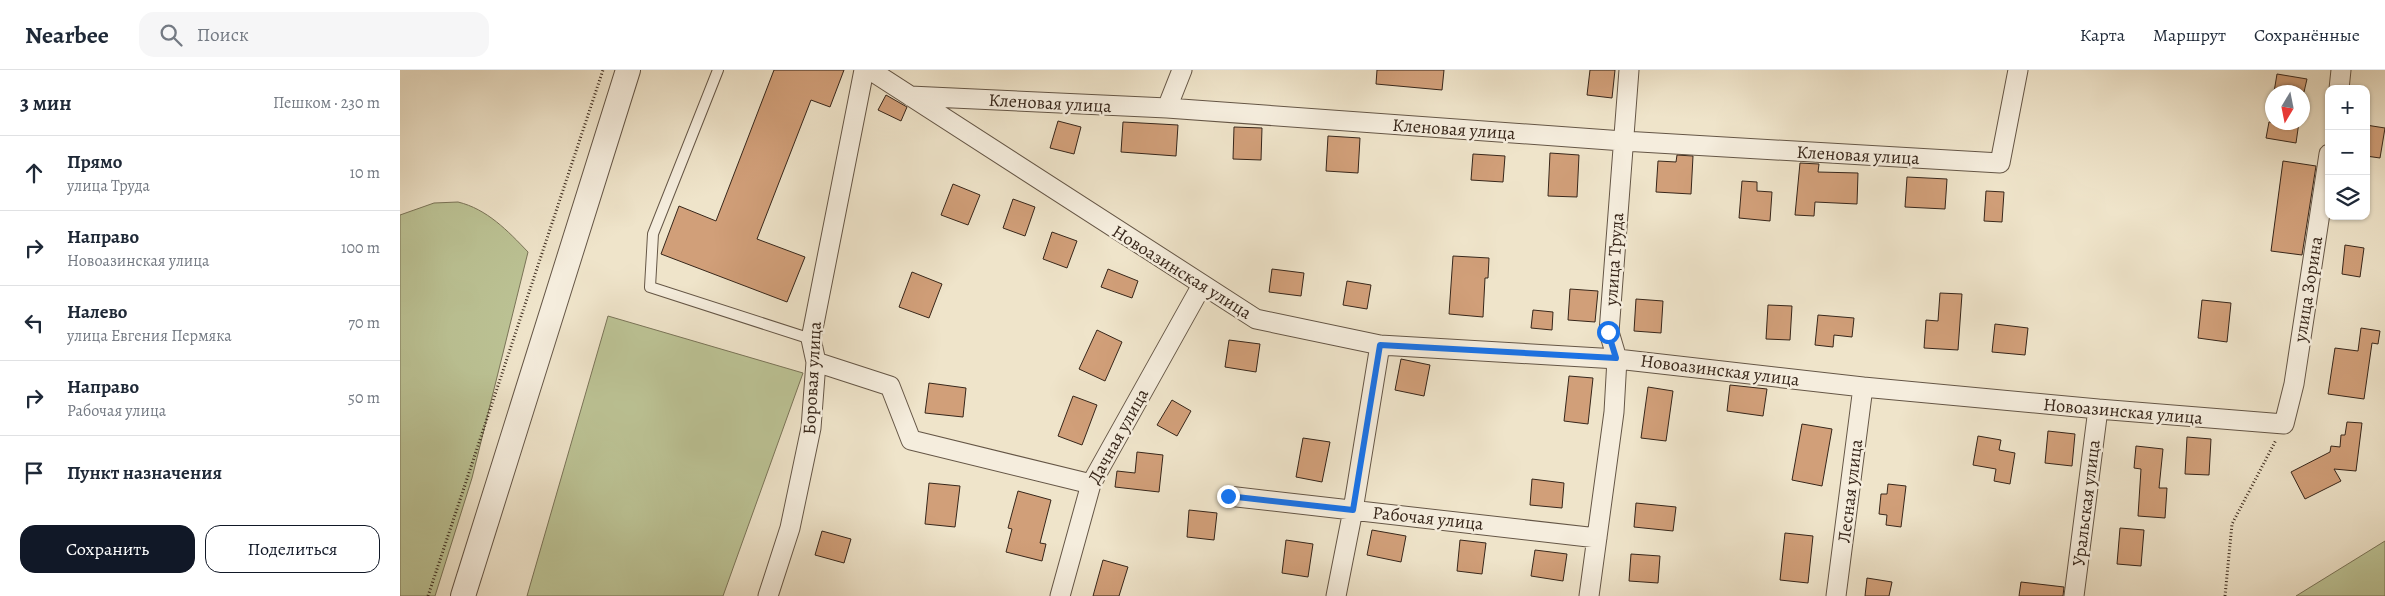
<!DOCTYPE html>
<html lang="ru">
<meta charset="utf-8">
<style>
:root{--surface:#fff;--page:#f6f6f7;--text:#1f2937;--muted:#747a83;--line:#e0e1e3;--accent:#111827}
body{margin:0;font-family:Alegreya,serif;background:var(--page);color:var(--text)}
.controls{position:absolute;right:15px;top:15px;display:grid;overflow:hidden;border-radius:10px;box-shadow:0 1px 4px #0004}
.controls button{width:45px;height:45px;display:grid;place-items:center;padding:0;border:0;border-bottom:1px solid var(--line);background:var(--surface);color:var(--text);font:25px sans-serif}
.compass{position:absolute;left:1865px;top:15px;width:45px;height:45px;border-radius:50%;background:var(--surface);box-shadow:0 1px 4px #0004;rotate:190deg}
.stop{position:absolute;width:15px;height:15px;margin:-11px;border:4px solid #1a73e8;border-radius:50%;background:#fff}
.stop.end{background:#1a73e8;border-color:#fff;box-shadow:0 1px 5px #0008}
.list{margin:0;padding:0;list-style:none}
h2{display:flex;justify-content:space-between;align-items:center;height:65px;margin:0;padding:0 20px;font-size:21px}
h2 small{font-size:16px;font-weight:400;color:var(--muted)}
.list li{display:grid;grid-template-columns:32px 1fr auto;gap:15px;align-items:center;box-sizing:border-box;height:75px;padding:0 20px;border-top:1px solid var(--line)}
.list b{display:block;font-size:19px;white-space:nowrap}
.list p{margin:0;font-size:16px;white-space:nowrap;color:var(--muted)}
.list em{font-size:16px;font-style:normal;color:var(--muted)}
.actions{display:flex;gap:10px;padding:15px 20px}
.actions a{flex:1;padding:11px 0;border:1px solid var(--accent);border-radius:15px;text-align:center;font-size:18px;color:var(--accent)}
.actions .main{background:var(--accent);color:#fff}
.icon{flex:none;width:28px;height:28px;fill:none;stroke:currentColor;stroke-width:2;stroke-linecap:round;stroke-linejoin:round}
.map{position:relative;flex:none;width:1985px;height:526px;overflow:hidden}
header{display:flex;align-items:center;gap:30px;box-sizing:border-box;height:70px;padding:0 25px;background:var(--surface);border-bottom:1px solid var(--line)}
header strong{font-size:24px}
nav{display:flex;gap:28px;margin-inline-start:auto;font-size:18px}
.search{width:350px;height:45px;background:var(--page);display:flex;align-items:center;gap:12px;box-sizing:border-box;padding:0 18px;border-radius:15px;color:var(--muted);font-size:19px}
main{display:flex}
aside{flex:1;background:var(--surface)}
.map>svg:first-child{display:block}
.green{fill:#bcc395;stroke:#7a7458}
.building{fill:#d19f79;stroke:#37261a}
.lines{fill:none;stroke-linecap:round;stroke-linejoin:round}
.service-casing{stroke:#655646;stroke-width:12}
.minor-casing{stroke:#655646;stroke-width:21}
.tertiary-casing{stroke:#655646;stroke-width:26}
.path{stroke:#37261a;stroke-width:3;stroke-dasharray:1 2.5;stroke-linecap:butt}
.service{stroke:#f5eddd;stroke-width:10}
.minor{stroke:#f5eddd;stroke-width:19}
.tertiary{stroke:#f5eddd;stroke-width:24}
.route{stroke:#1a73e8;stroke-width:6}
.labels{text-anchor:middle;stroke-width:5;stroke-linejoin:round;paint-order:stroke}
.street-label{font-size:18px;fill:#37261a;stroke:#f5eddd}
</style>
<header>
<strong>Nearbee</strong>
<div class="search"><svg class="icon" aria-label="search" viewBox="0 0 24 24"><circle cx="10" cy="10" r="6"/><path d="M15 15l6 6"/></svg>Поиск</div>
<nav><a>Карта</a><a>Маршрут</a><a>Сохранённые</a></nav>
</header>
<main>
<aside>
<h2>3 мин<small>Пешком · 230 m</small></h2>
<ul class="list">
<li><svg class="icon" aria-label="ahead" viewBox="0 0 24 24"><path d="M12 20V5M6 11l6-6 6 6"/></svg><div><b>Прямо</b><p>улица Труда</p></div><em>10 m</em></li>
<li><svg class="icon" aria-label="right" viewBox="0 0 24 24"><path d="M7 20v-9h11M14 6l5 5-5 5"/></svg><div><b>Направо</b><p>Новоазинская улица</p></div><em>100 m</em></li>
<li><svg class="icon" aria-label="left" viewBox="0 0 24 24"><path d="M17 20v-9H6M10 6l-5 5 5 5"/></svg><div><b>Налево</b><p>улица Евгения Пермяка</p></div><em>70 m</em></li>
<li><svg class="icon" aria-label="right" viewBox="0 0 24 24"><path d="M7 20v-9h11M14 6l5 5-5 5"/></svg><div><b>Направо</b><p>Рабочая улица</p></div><em>50 m</em></li>
<li><svg class="icon" aria-label="arrive" viewBox="0 0 24 24"><path d="M6 21V4h12l-3 4 3 4H6"/></svg><div><b>Пункт назначения</b></div></li>
</ul>
<div class="actions"><a class="main">Сохранить</a><a>Поделиться</a></div>
</aside>
<div class="map">
<svg width="1985" height="526" viewBox="0 0 1985 526">
<rect width="100%" height="100%" fill="#efe4ca"/>
<filter id="stains"><feTurbulence type="fractalNoise" baseFrequency=".004" numOctaves="4"/><feColorMatrix values="0 0 0 0 .2 0 0 0 0 .09 0 0 0 0 .02 0 0 0 .5 -.17"/></filter>
<radialGradient id="worn" r=".72"><stop offset=".6" stop-color="#630" stop-opacity="0"/><stop offset="1" stop-color="#630" stop-opacity=".3"/></radialGradient>
<path class="green" d="M58 132C87 139 108 161 128 182L72 408 35 526H0V145L34 133Z
M208 246 403 303 323 526H127Z
M1985 471V526H1896Z"/>
<path class="building" d="M374 0H444L430 37 411 30 357 169 405 187 387 232 261 184 279 136 316 151Z
M977 0H1044L1042 20 976 14Z
M1190 0H1215L1212 28 1187 25Z
M1877 4 1907 9 1904 22H1874Z
M486 25 507 37 501 51 478 40Z
M658 51 681 57 674 84 650 78Z
M723 52 778 55 776 86 721 82Z
M1869 52H1899L1896 73 1866 68Z
M1966 55 1985 58 1980 88 1966 86Z
M834 57 862 58 861 90 833 89Z
M928 66 960 68 958 103 926 101Z
M1150 83 1179 85 1177 127 1148 126Z
M1073 84 1105 86 1103 112 1071 110Z
M1277 85 1293 86 1291 124 1256 122 1258 91 1276 92Z
M1883 91 1916 96 1902 185 1871 181Z
M1400 93 1419 94 1418 102 1458 103 1457 134 1415 132 1414 146 1395 145Z
M1507 107 1547 109 1545 139 1505 137Z
M1342 111 1357 112V121L1372 122 1370 151 1339 148Z
M553 114 580 125 568 155 541 145Z
M1586 121 1604 122 1602 152 1584 151Z
M613 129 635 137 625 166 603 158Z
M652 162 677 171 667 198 643 189Z
M1945 175 1964 178 1960 207 1942 204Z
M1053 186 1089 188 1088 208H1085L1083 247 1049 244Z
M708 199 738 211 732 228 701 217Z
M872 199 904 203 901 226 869 222Z
M512 202 542 214 529 248 499 237Z
M947 211 971 215 967 239 943 235Z
M1170 219 1198 221 1195 252 1168 250Z
M1540 223 1562 224 1558 280 1524 278 1526 250 1538 251Z
M1236 229 1263 231 1261 263 1234 261Z
M1802 230 1831 233 1827 272 1798 268Z
M1368 235 1392 236 1390 270 1366 269Z
M1133 240 1153 242 1152 260 1131 258Z
M1418 245 1454 248 1452 267 1434 265 1433 277 1415 275Z
M1595 254 1628 258 1625 285 1592 282Z
M1961 258 1980 261 1978 274 1972 273 1964 329 1928 324 1935 278 1958 281Z
M697 260 722 272 705 311 679 299Z
M829 270 860 274 856 302 825 297Z
M1001 289 1030 295 1024 326 995 320Z
M1169 306 1193 308 1188 354 1164 351Z
M529 313 566 318 563 347 525 343Z
M1330 315 1367 319 1363 346 1327 341Z
M1248 317 1273 321 1266 371 1241 368Z
M673 326 697 335 682 375 658 366Z
M772 330 791 341 777 366 757 355Z
M1947 352 1962 353 1956 401 1934 399 1941 411 1905 429 1891 402 1930 382 1931 376 1940 377 1941 365H1945Z
M1402 354 1432 359 1422 416 1392 410Z
M1648 361 1675 364 1672 396 1645 393Z
M1578 366 1601 370 1599 380 1615 383 1610 414 1594 411 1596 399 1573 395Z
M1787 367 1811 369 1809 405 1785 404Z
M903 368 930 372 922 412 896 407Z
M1736 376 1763 379 1759 418H1767L1765 448 1738 446 1741 399 1734 398Z
M737 382 763 385 759 422 715 417 717 401 735 403Z
M1132 409 1164 413 1162 438 1130 435Z
M529 413 560 416 555 457 525 454Z
M1488 414 1506 416 1501 457 1486 455 1487 445 1479 444 1481 424H1487Z
M618 421 651 430 640 473 646 474 642 491 606 482 612 459 608 458Z
M1236 433 1276 437 1273 461 1234 457Z
M789 440 817 443 814 470 787 467Z
M1720 458 1744 460 1741 496 1717 494Z
M972 460 1006 466 1001 492 967 485Z
M422 461 451 469 444 493 415 485Z
M1385 463 1413 466 1408 513 1380 510Z
M886 470 913 474 908 507 882 503Z
M1060 470 1086 473 1082 504 1057 501Z
M1135 480 1167 484 1163 511 1131 506Z
M1231 484 1260 486 1258 513 1229 511Z
M703 490 728 497 719 526H693Z
M1467 508 1492 512 1489 526H1465Z
M1621 512 1664 517 1663 526H1619Z"/>
<g class="lines">
<defs>
<path id="service" d="M318 0 253 164 250 217 411 269"/>
<path id="minor" d="M470 0 856 249 980 275 1217 289 1463 317 1698 339 1884 354 1894 314 1929 84
M1939 19 1941 0
M510 26 767 38 1223 71 1600 93 1618 0
M767 38 782 0
M416 292 490 316 511 370 691 414
M828 426 1197 468
M368 526 390 458 411 358 416 292 411 269 464 0
M660 526 691 414 802 215
M936 526 953 440 980 275
M1189 526 1214 342 1217 289 1209 262 1229 0
M1436 526 1463 317
M1674 526 1698 339"/>
<path id="tertiary" d="M63 526 228 0"/>
</defs>
<use href="#service" class="service-casing"/>
<use href="#minor" class="minor-casing"/>
<use href="#tertiary" class="tertiary-casing"/>
<path class="path" d="M28 526 203 0
M1825 526 1832 454 1876 370"/>
<use href="#service" class="service"/>
<use href="#minor" class="minor"/>
<use href="#tertiary" class="tertiary"/>
</g>
<g class="lines">
<path class="route" d="M828 426 953 440 980 275 1216 288 1208 262"/>
</g>
<g class="labels">
<g class="street-label">
<text transform="translate(650 33) rotate(3)" y="6">Кленовая улица</text>
<text transform="translate(1054 59) rotate(4)" y="6">Кленовая улица</text>
<text transform="translate(1458 85) rotate(3)" y="6">Кленовая улица</text>
<text transform="translate(1214 189) rotate(-86)" y="6">улица Труда</text>
<text transform="translate(782 202) rotate(32)" y="6">Новоазинская улица</text>
<text transform="translate(1908 219) rotate(-81)" y="6">улица Зорина</text>
<text transform="translate(1320 300) rotate(7)" y="6">Новоазинская улица</text>
<text transform="translate(412 308) rotate(-87)" y="6">Боровая улица</text>
<text transform="translate(1723 341) rotate(5)" y="6">Новоазинская улица</text>
<text transform="translate(718 366) rotate(-61)" y="6">Дачная улица</text>
<text transform="translate(1450 421) rotate(-83)" y="6">Лесная улица</text>
<text transform="translate(1686 433) rotate(-83)" y="6">Уральская улица</text>
<text transform="translate(1028 448) rotate(6)" y="6">Рабочая улица</text>
</g>
</g>
<rect width="100%" height="100%" filter="url(#stains)"/>
<rect width="100%" height="100%" fill="url(#worn)"/>
</svg>
<div class="controls">
<button>+</button>
<button>−</button>
<button><svg class="icon" aria-label="layers" viewBox="0 0 24 24"><path d="M12 4l9 5-9 5-9-5zM3 14l9 5 9-5"/></svg></button>
</div>
<svg class="compass" viewBox="-18 -18 36 36"><path d="M0-13l5 13h-10z" fill="#e53935"/><path d="M0 13l5-13h-10z" fill="#747a83"/></svg>
<div class="stop" style="left:1208px;top:262px"></div>
<div class="stop end" style="left:828px;top:426px"></div>
</div>
</main>
